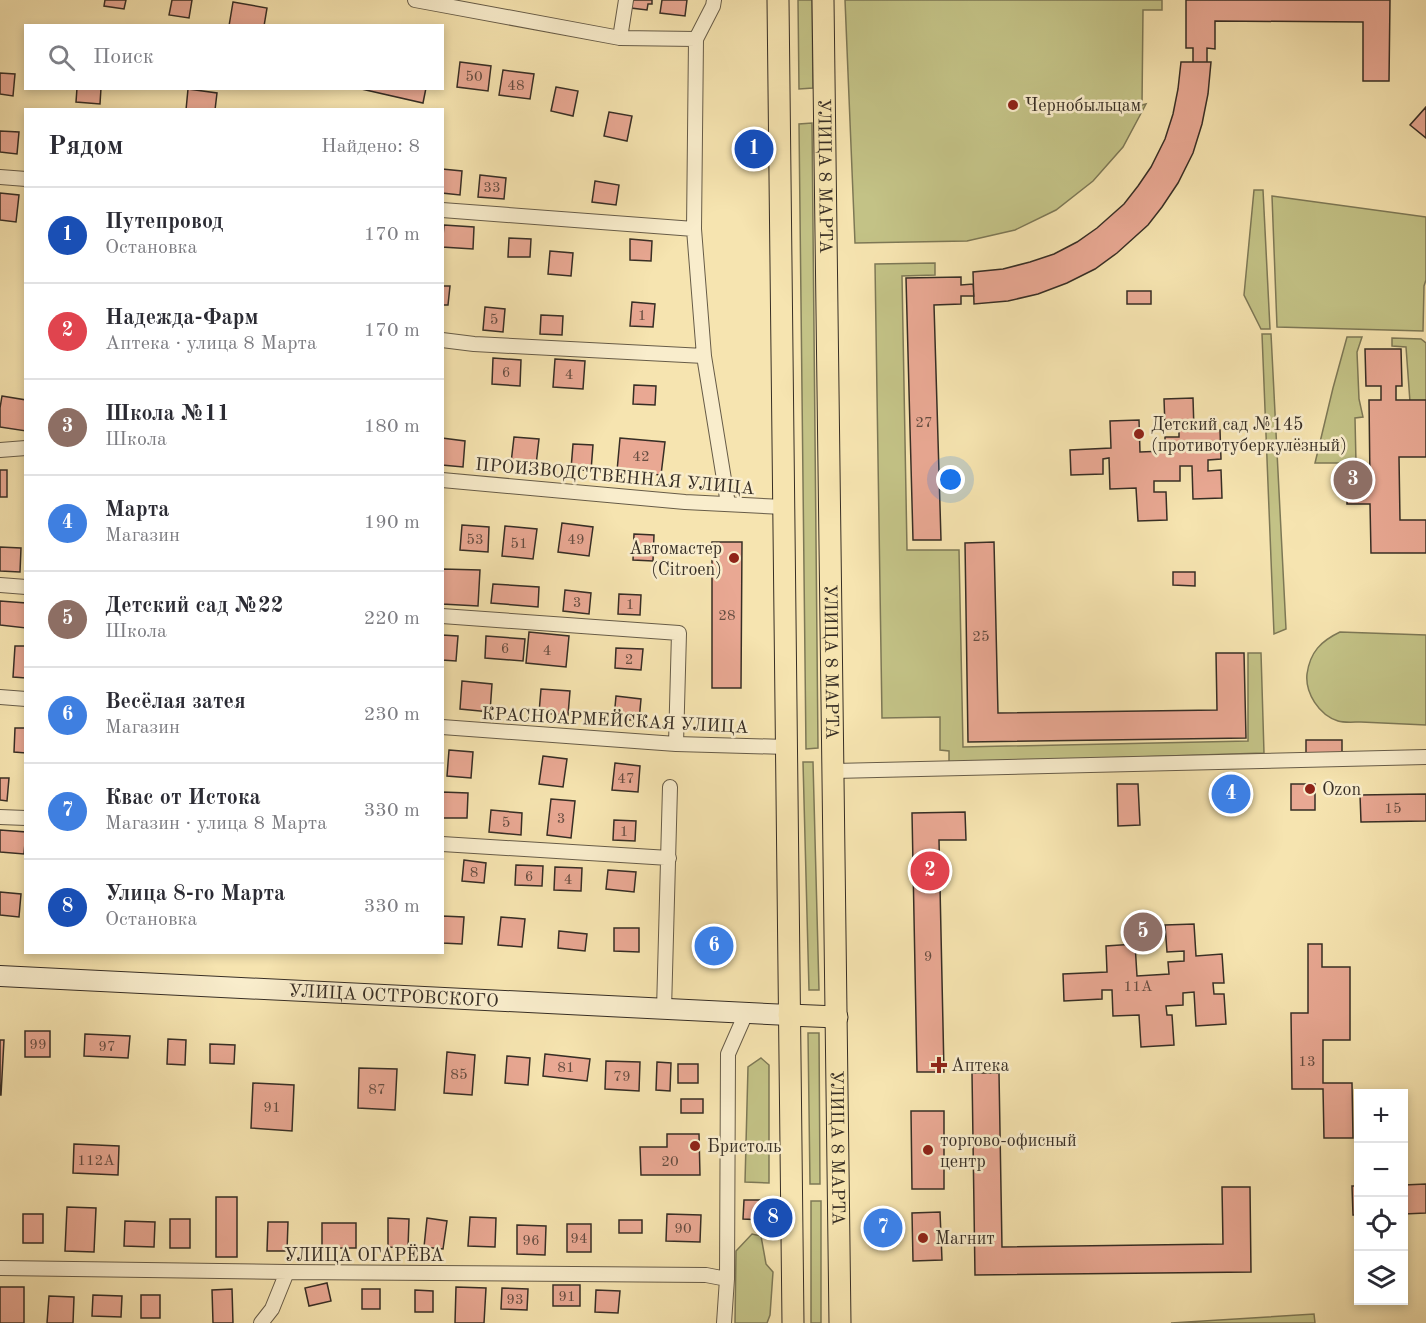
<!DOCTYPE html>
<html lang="ru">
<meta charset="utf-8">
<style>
:root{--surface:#fff;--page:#f2f2f3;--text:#2b2b33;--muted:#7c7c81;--line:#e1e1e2;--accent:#d93025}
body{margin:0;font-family:"Old Standard TT",serif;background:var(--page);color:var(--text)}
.controls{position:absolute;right:18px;bottom:18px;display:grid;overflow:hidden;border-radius:0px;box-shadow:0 3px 9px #0003}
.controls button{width:54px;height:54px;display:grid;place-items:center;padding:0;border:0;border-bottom:2px solid var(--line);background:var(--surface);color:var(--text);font:30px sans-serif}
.you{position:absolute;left:951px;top:480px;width:21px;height:21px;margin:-15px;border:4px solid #fff;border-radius:50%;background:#1a73e8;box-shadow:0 0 0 9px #1a73e833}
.badge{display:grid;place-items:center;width:39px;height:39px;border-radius:50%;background:var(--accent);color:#fff;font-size:20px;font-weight:700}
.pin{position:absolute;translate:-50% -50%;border:3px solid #fff;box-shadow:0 2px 6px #0006}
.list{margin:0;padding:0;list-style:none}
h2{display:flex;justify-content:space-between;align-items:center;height:78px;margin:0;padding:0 24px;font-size:26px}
h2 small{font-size:20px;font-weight:400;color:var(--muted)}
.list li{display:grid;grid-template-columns:39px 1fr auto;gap:18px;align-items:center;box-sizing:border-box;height:96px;padding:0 24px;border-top:2px solid var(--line)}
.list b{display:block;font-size:22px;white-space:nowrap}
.list p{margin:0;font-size:20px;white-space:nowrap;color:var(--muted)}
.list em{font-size:20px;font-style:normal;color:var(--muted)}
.icon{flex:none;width:33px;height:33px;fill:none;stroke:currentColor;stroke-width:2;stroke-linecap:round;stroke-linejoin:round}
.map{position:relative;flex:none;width:1426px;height:1323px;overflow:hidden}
.search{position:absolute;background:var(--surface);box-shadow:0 3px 9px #0003;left:24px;top:24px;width:420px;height:66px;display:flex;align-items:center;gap:15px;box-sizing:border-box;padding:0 21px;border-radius:0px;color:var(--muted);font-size:22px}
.panel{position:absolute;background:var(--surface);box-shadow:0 3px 9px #0003;left:24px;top:108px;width:420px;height:846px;border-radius:0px}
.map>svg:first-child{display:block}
.green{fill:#c3c286;stroke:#7d7856;stroke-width:1.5}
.building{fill:#e9a893;stroke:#372e25;stroke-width:1.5}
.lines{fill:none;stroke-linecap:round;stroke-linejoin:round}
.street-casing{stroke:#675c48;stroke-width:16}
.secondary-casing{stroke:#372e25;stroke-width:22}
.primary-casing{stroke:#372e25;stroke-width:23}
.street{stroke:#f9edcc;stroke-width:14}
.secondary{stroke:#f9edcc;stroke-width:20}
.primary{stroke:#f6e4b0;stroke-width:21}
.poi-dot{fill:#8f2418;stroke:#f9edcc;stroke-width:2}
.labels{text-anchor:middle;stroke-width:5;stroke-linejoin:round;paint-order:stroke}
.number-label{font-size:15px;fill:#644c40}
.poi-label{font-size:18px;fill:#372e25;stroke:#f9edcc;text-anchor:start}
.street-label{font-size:18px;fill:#372e25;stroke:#f9edcc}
</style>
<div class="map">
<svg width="1426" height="1323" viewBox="0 0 1426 1323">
<rect width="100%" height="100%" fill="#f6e4b0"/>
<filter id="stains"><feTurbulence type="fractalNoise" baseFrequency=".00333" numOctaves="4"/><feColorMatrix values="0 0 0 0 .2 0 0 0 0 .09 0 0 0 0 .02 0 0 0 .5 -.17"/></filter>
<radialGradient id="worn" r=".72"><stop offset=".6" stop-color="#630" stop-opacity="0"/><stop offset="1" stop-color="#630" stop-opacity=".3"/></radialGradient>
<path class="green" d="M798 0H812L813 88 799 89Z
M845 0H1162V10H1143L1142 105 1146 104 1123 147 1093 181 1056 210 1015 230 967 241 855 243Z
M812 123 818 748 806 749 799 124Z
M1254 190H1263L1270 329H1261L1244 295Z
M1272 196 1426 217V280L1424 286 1423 331 1277 327Z
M935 263V275L902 276 907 550H959L963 747 1248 741V653H1261L1264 753 949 763V751L940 750V717L882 718 875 264Z
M1262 334H1271L1286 629 1274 634Z
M1347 337H1362L1357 352 1359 399 1363 417 1355 418 1356 463H1315L1333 388Z
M1392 338 1421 339 1426 343V401L1410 402 1406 347 1392 346Z
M1340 632 1426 635V725C1404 724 1383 723 1361 722 1354 722 1344 723 1338 721 1319 715 1305 693 1307 674 1310 652 1321 641 1340 632Z
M803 762H813L819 990H809Z
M808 1033H819L820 1184H810Z
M761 1058 769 1065V1183L745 1182 748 1067Z
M811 1201H821V1323H811Z
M752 1234 761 1236 766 1264 773 1272 770 1315 767 1323H735L736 1251Z
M1314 1314 1315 1323H1171Z"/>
<path class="building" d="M105 0H126L124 9 104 6Z
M172 0H192L189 18 169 15Z
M633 0H652V4H648L647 10 631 8Z
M662 0H687L685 16 660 13Z
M1186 0H1390L1389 81H1363V22L1215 21V49L1207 48V62H1193V48H1186Z
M233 2 267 8 264 26H229Z
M460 62 491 66 488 91 457 87Z
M1181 62H1211L1208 94 1202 124 1193 153 1178 183 1162 207 1148 225 1117 253 1095 269 1067 283 1038 294 1008 301 974 304 973 272 1003 269 1030 262 1054 254 1077 242 1097 228 1124 204 1138 186 1151 167 1165 139 1173 114 1178 89Z
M503 70 534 74 530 99 499 95Z
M0 73 15 74 13 96 0 94Z
M556 87 578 91 573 116 551 111Z
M77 88H101L100 104 76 102Z
M357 88H426L423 103Z
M188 89 217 93 215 110H186Z
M1426 107V138L1410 125Z
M609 112 632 116 627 141 604 136Z
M0 131 19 132 17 154 0 152Z
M442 169 462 171 460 195 442 193Z
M480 175 506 178 504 199 478 197Z
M595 181 619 185 616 205 592 202Z
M0 193 19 195 16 222 0 220Z
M444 225 474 227 473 249 442 247Z
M509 238 531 239 530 257H508Z
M630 239 652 241 651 261 630 260Z
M550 251 573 253 571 276 548 274Z
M961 277V285L973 284 974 296H961V304L934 305 941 540H913L906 278Z
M442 286H450L448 305H442Z
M1127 291H1151V304H1127Z
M632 302 655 304 653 327 630 326Z
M485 307 505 309 503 332 483 330Z
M541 315 563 316 562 335 540 334Z
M1365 349H1401L1402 386H1396V400H1426V457H1399L1400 520H1426V553H1371L1370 504H1347V481H1370L1369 400H1381V386H1366Z
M493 358 521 360 520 386 492 384Z
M555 359 585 361 583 389 553 387Z
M634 385 656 386 655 405 633 404Z
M2 396 26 400V431L0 427V408Z
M1193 398 1194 430H1220L1221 459 1208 460V471L1221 470 1222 498 1193 499 1192 466H1180V481H1154V492H1166L1167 520 1138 521 1136 488 1110 489 1109 458 1103 459V474L1071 475 1070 450 1111 448 1110 421 1139 420 1140 452 1165 451V437H1179V425L1165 426 1164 399Z
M514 437 539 439 536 465 511 463Z
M442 438 465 441 463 467 442 465Z
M620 438 665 442 661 475 617 471Z
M573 444 593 445 591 471 571 469Z
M0 470H7V497H0Z
M562 523 593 527 589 556 558 552Z
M462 525 489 527 488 552 460 550Z
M505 526 537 529 533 559 502 556Z
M634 534 654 535 653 561 633 560Z
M712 542H742L741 688H712Z
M994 542 998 713 1217 710 1216 653H1244L1246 738 968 742 965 543Z
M0 547 21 548 20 572 0 571Z
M442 569 480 570 478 606 442 604Z
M1173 572H1195V586L1173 585Z
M493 584 539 587 538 607 491 603Z
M565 590 591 593 589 614 563 611Z
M619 594 641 595 640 615 618 614Z
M0 601 26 603V628L0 625Z
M529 632 569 636 566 667 526 663Z
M442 635 458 636 456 661 442 660Z
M486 636 525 639 523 661 485 658Z
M15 646H26V678L13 677Z
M616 648 643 649 641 670 615 668Z
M462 681 492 684 490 712 460 709Z
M541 689 570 691 568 715 539 713Z
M616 696 641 699 639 721 614 718Z
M15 728H26V753L14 752Z
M1306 740H1342V753H1306Z
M449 750 473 752 471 778 447 776Z
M543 756 567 759 563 787 539 784Z
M615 763 640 766 638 792 612 790Z
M0 778H9L7 801 0 800Z
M1217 782H1244V806H1217Z
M1117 784H1138L1140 825 1118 826Z
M1291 784H1315V810H1291Z
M442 792 468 793 467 818H442Z
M1426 794V821L1361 822 1360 795Z
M551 799 575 801 571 838 547 835Z
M491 810 522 813 521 835 489 832Z
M965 812 966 840H939L944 1072H917L912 813Z
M614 820 636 821 635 841 613 840Z
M0 830 26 832 24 854 0 852Z
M464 860 486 863 484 883 462 881Z
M516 865 543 866 542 886 515 885Z
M555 867 582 868 581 891 554 890Z
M608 870 636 872 634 892 606 889Z
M0 892 21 894 19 917 0 915Z
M442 916 464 917 462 944 442 943Z
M501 917 525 919 522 947 498 945Z
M1194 924 1196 956 1222 954 1224 983H1213L1214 994H1224L1226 1024 1196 1026 1194 992 1183 993V1005L1166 1006 1167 1015H1172L1174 1045 1141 1047 1139 1015 1113 1016 1112 990H1102V999L1064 1001 1063 974 1107 972 1106 946 1135 944 1137 976 1169 974 1168 962 1184 961V951L1167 952 1165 925Z
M614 928H639V952L614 951Z
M559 931 587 934 585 951 558 948Z
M706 936H724L723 956H705Z
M1308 944H1322V967H1350V1040H1323V1083H1352L1353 1138H1324L1323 1089H1292L1291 1013H1308Z
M25 1031H50V1057H25Z
M85 1034 130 1036 128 1058 84 1056Z
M168 1039 186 1040 185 1065 167 1064Z
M0 1040H4L1 1095H0Z
M210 1044 235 1045 234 1064 210 1063Z
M447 1052 475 1055 472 1095 444 1093Z
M545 1054 590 1059 587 1081 543 1076Z
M507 1056 530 1058 528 1085 505 1083Z
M606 1061 640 1062 639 1091 605 1089Z
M657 1062 671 1063 670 1091 656 1090Z
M678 1064H698V1083H678Z
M359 1068 397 1069 395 1110 358 1108Z
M972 1073H999L1002 1247 1223 1244 1222 1187H1250L1251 1272 975 1275Z
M253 1083 294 1085 292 1131 251 1128Z
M681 1099H703V1113H681Z
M911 1111H944V1189H912Z
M667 1134H699L700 1175H641L640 1147H667Z
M74 1144 119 1146 118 1175 73 1173Z
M1426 1184V1213L1404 1214V1185Z
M1352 1186H1358V1215H1353Z
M216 1197H237V1257H216Z
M744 1200H763V1220L743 1219Z
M67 1207 96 1208 94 1252 65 1251Z
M940 1212 942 1260 913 1261 912 1213Z
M23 1214H43V1243H23Z
M667 1214 701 1215 700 1242 666 1241Z
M470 1217 496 1218 495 1247 468 1246Z
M388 1218 409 1219 408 1248 388 1247Z
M427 1218 447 1221 443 1249 424 1247Z
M170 1219H190V1248H170Z
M619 1220H642V1233H619Z
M125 1221 155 1222 154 1247 124 1246Z
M268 1222H288L287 1251H267Z
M322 1223H356V1248H322Z
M567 1224H591V1252H567Z
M517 1225 546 1226 545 1255 517 1254Z
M327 1283 331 1301 309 1306 305 1288Z
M553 1285H580V1306H553Z
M0 1287H24V1323H0Z
M456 1287 486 1288 484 1323H455Z
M502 1288 528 1289 527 1310 501 1309Z
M232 1289 233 1323H213L212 1290Z
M362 1289H380V1309H362Z
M415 1290 433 1291V1312H415Z
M596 1290 620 1291 618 1313 595 1312Z
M93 1295 122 1296 121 1317 92 1316Z
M141 1295H160V1318H141Z
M49 1296 74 1297 73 1323H47Z"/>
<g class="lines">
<defs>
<path id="street" d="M415 0 620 38 696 39 713 6 714 0
M620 38 626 0
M696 39 694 229 704 356 728 504
M0 177 26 179
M442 210 694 229
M442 340 474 344 704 356
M0 450 26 448
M442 480 685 502 784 507
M0 585 26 587
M442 616 679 633 676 744
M0 697 26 699
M442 727 676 744 787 747
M834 771 1426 757
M0 817 26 818
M442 844 669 858
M664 1010 670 787
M0 1268 287 1272 706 1275 727 1279
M261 1323 272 1309 287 1272
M724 1323 727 1279 728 1054 746 1013"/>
<g id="secondary">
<path id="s1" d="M0 976 789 1015"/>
</g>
<g id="primary">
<path d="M778 0 793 1323"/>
<path id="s2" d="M823 0 840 1323"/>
<path d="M789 1015 837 1017"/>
</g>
</defs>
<use href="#street" class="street-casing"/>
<use href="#secondary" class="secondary-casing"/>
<use href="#primary" class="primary-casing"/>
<use href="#street" class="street"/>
<use href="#secondary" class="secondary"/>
<use href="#primary" class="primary"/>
</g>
<g class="poi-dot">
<circle cx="1013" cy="105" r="6"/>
<circle cx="1139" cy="434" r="6"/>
<circle cx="734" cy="558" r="6"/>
<circle cx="1310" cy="789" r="6"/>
<path d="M936 1056h6v6h6v6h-6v6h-6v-6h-6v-6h6z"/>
<circle cx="695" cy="1146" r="6"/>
<circle cx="928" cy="1150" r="6"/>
<circle cx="923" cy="1238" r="6"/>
</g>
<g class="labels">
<g class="number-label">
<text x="474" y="81">50</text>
<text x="516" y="90">48</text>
<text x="492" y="192">33</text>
<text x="642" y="320">1</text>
<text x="494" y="324">5</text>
<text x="506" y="377">6</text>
<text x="569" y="379">4</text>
<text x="924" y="427">27</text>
<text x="641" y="461">42</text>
<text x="475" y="544">53</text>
<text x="576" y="544">49</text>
<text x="519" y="548">51</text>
<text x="577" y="607">3</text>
<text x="630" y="609">1</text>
<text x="727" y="620">28</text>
<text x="981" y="641">25</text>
<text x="505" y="653">6</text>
<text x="547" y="655">4</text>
<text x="629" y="664">2</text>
<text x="626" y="783">47</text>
<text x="1393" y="813">15</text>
<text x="561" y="823">3</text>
<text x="506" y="827">5</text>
<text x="624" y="836">1</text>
<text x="474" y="877">8</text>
<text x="529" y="881">6</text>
<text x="568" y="884">4</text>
<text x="928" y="961">9</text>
<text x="1138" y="991">11А</text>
<text x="38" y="1049">99</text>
<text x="107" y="1051">97</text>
<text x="1307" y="1066">13</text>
<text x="566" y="1072">81</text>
<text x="459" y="1079">85</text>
<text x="622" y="1081">79</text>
<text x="377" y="1094">87</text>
<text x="272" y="1112">91</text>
<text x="96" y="1165">112А</text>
<text x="670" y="1166">20</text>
<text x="683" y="1233">90</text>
<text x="579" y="1243">94</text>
<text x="531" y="1245">96</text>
<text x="567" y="1301">91</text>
<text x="515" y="1304">93</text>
</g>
<g class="poi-label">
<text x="1025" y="111">Чернобыльцам</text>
<text x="1151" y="430">Детский сад №145<tspan x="1151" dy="21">(противотуберкулёзный)</tspan></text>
<text x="722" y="554" text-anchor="end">Автомастер<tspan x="722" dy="21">(Citroen)</tspan></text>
<text x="1322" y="795">Ozon</text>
<text x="951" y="1071">Аптека</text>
<text x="940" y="1146">торгово-офисный<tspan x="940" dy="21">центр</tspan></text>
<text x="707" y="1152">Бристоль</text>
<text x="935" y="1244">Магнит</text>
</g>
<g class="street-label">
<text dy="6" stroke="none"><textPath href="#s2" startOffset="176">УЛИЦА 8 МАРТА</textPath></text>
<text transform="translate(615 476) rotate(5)" y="6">ПРОИЗВОДСТВЕННАЯ УЛИЦА</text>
<text dy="6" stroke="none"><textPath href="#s2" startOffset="662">УЛИЦА 8 МАРТА</textPath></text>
<text transform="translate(615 720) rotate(3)" y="6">КРАСНОАРМЕЙСКАЯ УЛИЦА</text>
<text dy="6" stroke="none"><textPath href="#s1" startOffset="394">УЛИЦА ОСТРОВСКОГО</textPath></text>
<text dy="6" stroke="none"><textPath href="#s2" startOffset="1148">УЛИЦА 8 МАРТА</textPath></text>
<text x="364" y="1261">УЛИЦА ОГАРЁВА</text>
</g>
</g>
<rect width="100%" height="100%" filter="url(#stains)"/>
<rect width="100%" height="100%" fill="url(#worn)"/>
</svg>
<div class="controls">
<button>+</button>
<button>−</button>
<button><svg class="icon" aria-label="locate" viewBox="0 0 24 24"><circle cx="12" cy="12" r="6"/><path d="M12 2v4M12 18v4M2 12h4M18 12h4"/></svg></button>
<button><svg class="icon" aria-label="layers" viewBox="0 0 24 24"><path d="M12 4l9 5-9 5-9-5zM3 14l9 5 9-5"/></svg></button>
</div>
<div class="you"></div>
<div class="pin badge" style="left:754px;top:149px;background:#1a4fb4">1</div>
<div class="pin badge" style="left:930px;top:871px;background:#e0444e">2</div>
<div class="pin badge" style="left:1353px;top:480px;background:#8d6e63">3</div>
<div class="pin badge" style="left:1231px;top:794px;background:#3f7fe0">4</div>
<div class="pin badge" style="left:1143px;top:932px;background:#8d6e63">5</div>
<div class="pin badge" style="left:714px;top:946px;background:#3f7fe0">6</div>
<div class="pin badge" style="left:883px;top:1228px;background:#3f7fe0">7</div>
<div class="pin badge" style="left:773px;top:1218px;background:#1a4fb4">8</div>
<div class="search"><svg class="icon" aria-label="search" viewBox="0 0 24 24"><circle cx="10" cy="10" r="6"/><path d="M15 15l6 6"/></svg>Поиск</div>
<section class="panel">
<h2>Рядом<small>Найдено: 8</small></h2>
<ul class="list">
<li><span class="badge" style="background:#1a4fb4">1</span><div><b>Путепровод</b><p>Остановка</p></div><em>170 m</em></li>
<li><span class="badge" style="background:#e0444e">2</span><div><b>Надежда-Фарм</b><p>Аптека · улица 8 Марта</p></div><em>170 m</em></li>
<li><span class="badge" style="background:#8d6e63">3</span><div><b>Школа №11</b><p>Школа</p></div><em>180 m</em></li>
<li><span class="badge" style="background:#3f7fe0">4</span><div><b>Марта</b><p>Магазин</p></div><em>190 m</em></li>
<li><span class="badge" style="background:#8d6e63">5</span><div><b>Детский сад №22</b><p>Школа</p></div><em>220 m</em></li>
<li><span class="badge" style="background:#3f7fe0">6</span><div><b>Весёлая затея</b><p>Магазин</p></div><em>230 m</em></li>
<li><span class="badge" style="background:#3f7fe0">7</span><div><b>Квас от Истока</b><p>Магазин · улица 8 Марта</p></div><em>330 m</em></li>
<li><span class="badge" style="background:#1a4fb4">8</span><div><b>Улица 8-го Марта</b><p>Остановка</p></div><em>330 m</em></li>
</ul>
</section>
</div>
